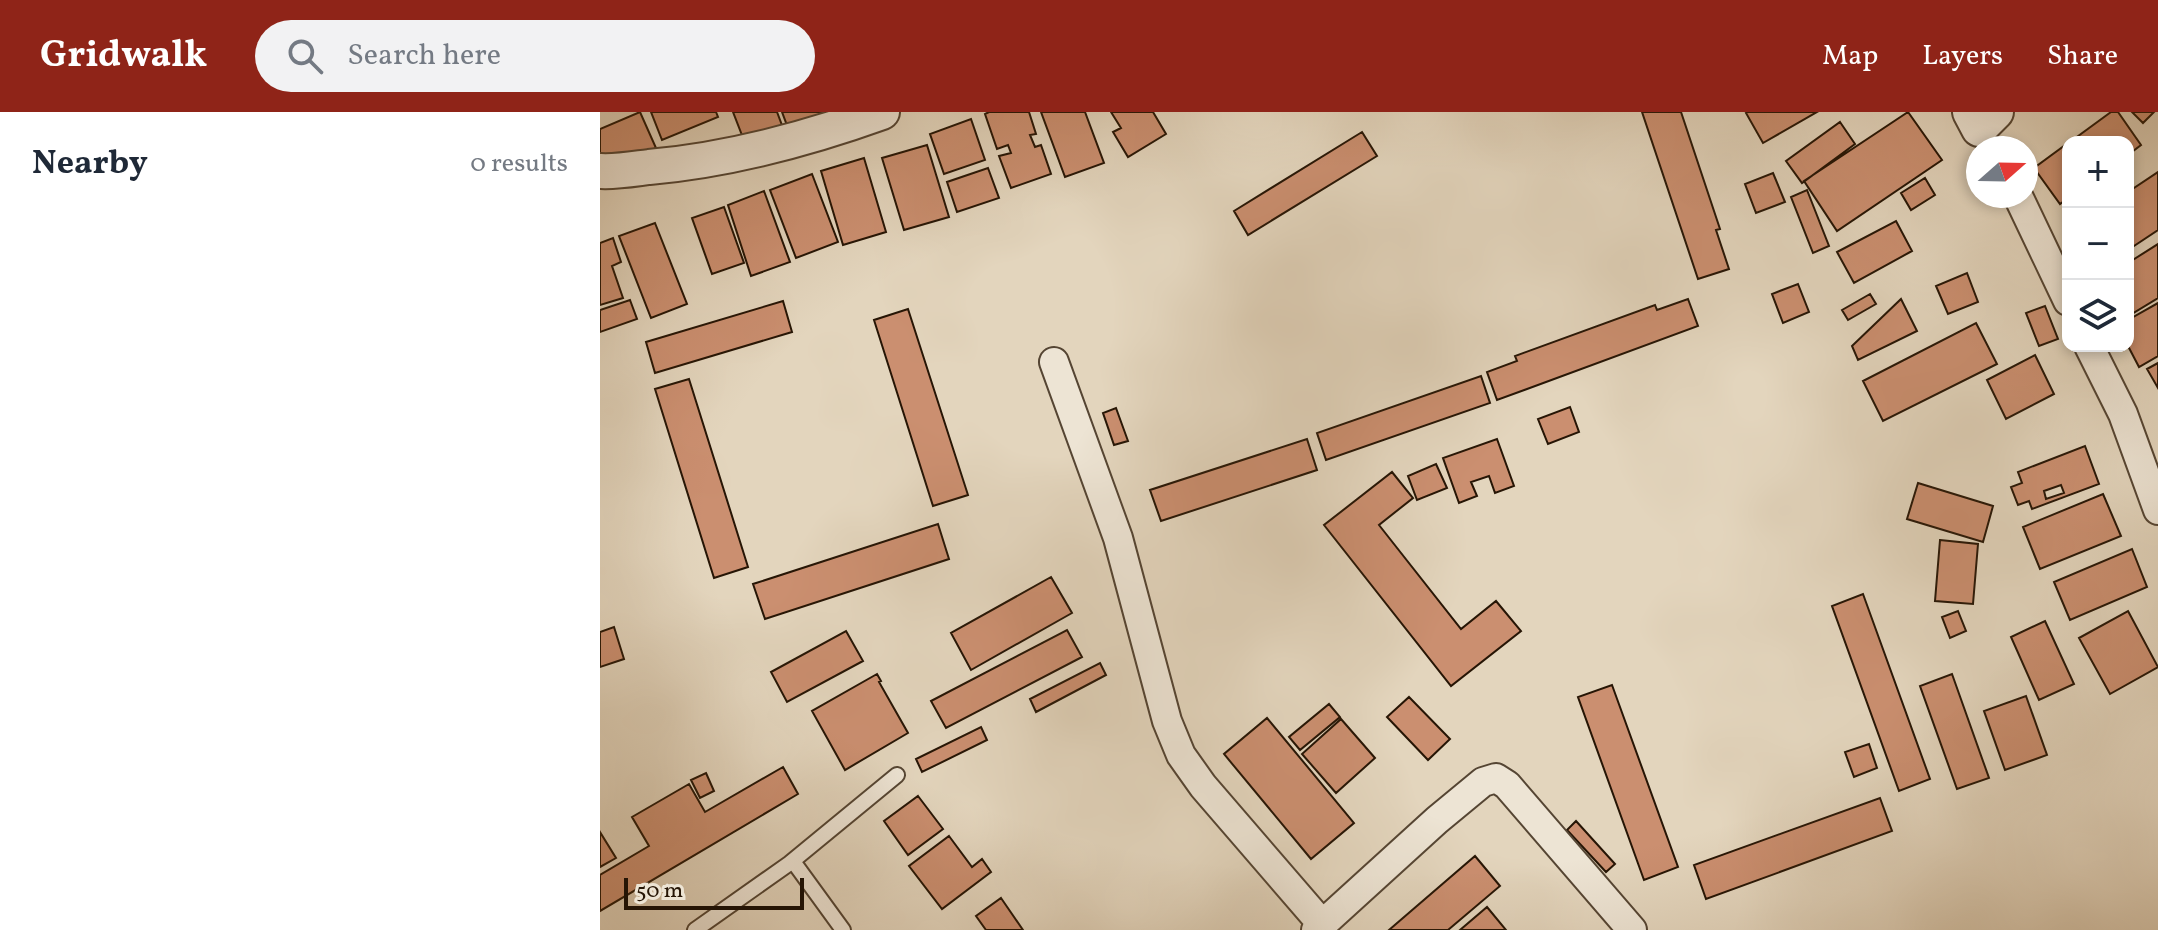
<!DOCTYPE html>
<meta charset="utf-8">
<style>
:root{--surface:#fff;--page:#f2f2f3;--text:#1f2937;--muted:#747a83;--line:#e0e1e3;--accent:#8f2418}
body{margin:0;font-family:Vollkorn,serif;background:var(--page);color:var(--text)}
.controls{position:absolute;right:24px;top:24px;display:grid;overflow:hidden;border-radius:16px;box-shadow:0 4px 12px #0003}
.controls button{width:72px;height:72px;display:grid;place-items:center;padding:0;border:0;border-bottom:2px solid var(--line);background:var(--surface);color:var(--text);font:40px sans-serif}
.compass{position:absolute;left:1366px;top:24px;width:72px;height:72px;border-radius:50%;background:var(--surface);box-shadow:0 4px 12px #0003;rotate:70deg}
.scale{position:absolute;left:24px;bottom:20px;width:180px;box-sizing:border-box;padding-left:8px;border:4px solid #261505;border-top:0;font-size:22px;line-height:28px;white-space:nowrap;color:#261505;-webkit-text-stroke:6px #ede4d4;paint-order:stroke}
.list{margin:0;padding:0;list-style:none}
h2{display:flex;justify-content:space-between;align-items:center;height:104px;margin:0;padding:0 32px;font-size:34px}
h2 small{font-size:26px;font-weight:400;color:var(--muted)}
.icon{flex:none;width:44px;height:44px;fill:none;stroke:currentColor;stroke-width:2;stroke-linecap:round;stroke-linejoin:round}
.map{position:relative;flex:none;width:1558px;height:818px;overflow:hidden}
header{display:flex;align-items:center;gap:48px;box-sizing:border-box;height:112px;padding:0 40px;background:var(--accent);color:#fff}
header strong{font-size:38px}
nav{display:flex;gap:44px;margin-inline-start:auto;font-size:28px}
.search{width:560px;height:72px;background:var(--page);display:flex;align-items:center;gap:20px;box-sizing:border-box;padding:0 28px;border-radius:44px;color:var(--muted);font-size:30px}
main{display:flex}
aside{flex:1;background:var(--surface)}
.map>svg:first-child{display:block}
.building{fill:#cb8f70;stroke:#261505;stroke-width:2;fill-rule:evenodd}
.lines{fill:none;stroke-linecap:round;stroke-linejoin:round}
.service-casing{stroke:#554533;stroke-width:18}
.minor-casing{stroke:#554533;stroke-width:32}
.tertiary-casing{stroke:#554533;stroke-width:38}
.service{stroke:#ede4d4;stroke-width:14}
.minor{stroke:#ede4d4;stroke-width:28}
.tertiary{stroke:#ede4d4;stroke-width:34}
</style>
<header>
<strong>Gridwalk</strong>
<div class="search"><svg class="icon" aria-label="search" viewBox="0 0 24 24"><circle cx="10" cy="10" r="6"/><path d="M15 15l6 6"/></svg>Search here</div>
<nav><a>Map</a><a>Layers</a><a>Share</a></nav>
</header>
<main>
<aside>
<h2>Nearby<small>0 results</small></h2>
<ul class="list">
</ul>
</aside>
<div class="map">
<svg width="1558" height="818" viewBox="0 0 1558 818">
<rect width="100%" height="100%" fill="#e3d5bd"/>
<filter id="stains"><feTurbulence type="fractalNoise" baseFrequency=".0025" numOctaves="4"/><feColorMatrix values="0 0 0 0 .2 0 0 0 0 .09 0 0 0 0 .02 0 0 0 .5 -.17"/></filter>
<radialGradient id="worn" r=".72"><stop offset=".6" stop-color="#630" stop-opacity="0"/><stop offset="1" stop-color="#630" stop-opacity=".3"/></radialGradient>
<path class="building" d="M40 0 56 36 3 59 0 52V17Z
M51 0H116L118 5 62 28Z
M133 0H177L183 16 145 31Z
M182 0H234L191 24Z
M389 0H429L436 22 430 23 435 35 441 33 451 62 411 76 399 44 411 41 408 33 397 37 385 2Z
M441 0H485L504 51 465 65Z
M511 0H553L566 22 528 45 513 20 521 16Z
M1042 0H1081L1120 117 1116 118 1129 157 1098 167Z
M1148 0H1217L1163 31 1146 1Z
M1308 0 1342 48 1237 119 1204 69Z
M1511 0H1518L1541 33 1528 43V30H1470Z
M1532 0H1554L1543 11Z
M371 7 385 48 344 62 330 22Z
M1240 10 1255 32 1202 71 1186 49Z
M762 20 777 44 648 123 634 99Z
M1468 31V86L1460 92 1434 56Z
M327 33 349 105 304 118 282 46Z
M264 46 286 120 243 133 221 59Z
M388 56 399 86 357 100 347 70Z
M1558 60V118L1528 138V80Z
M1173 61 1185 90 1156 101 1145 72Z
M212 62 238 130 196 146 170 78Z
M1325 66 1335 83 1311 98 1301 81Z
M1207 78 1229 134 1213 141 1191 85Z
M164 79 190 150 151 164 128 93Z
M124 95 144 151 112 162 92 106Z
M1296 109 1312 139 1254 171 1237 140Z
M55 111 87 192 51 206 19 124Z
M13 126 21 150 12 154 23 186 0 193V131Z
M1558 132V186L1530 203 1528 199V151Z
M1367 161 1378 190 1348 202 1336 174Z
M1198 172 1209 200 1183 211 1172 182Z
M1270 182 1276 192 1248 208 1242 198Z
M1088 187 1098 214 897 288 887 260 917 249 915 244 1055 193 1057 198Z
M1301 187 1317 219 1258 248 1252 234Z
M30 188 37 207 0 220V198Z
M183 189 192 220 55 261 46 230Z
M1558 191V244L1539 255 1528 234V208Z
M1445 194 1458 227 1439 234 1426 201Z
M308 197 368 383 333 394 274 208Z
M1376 211 1397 252 1283 309 1263 269Z
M1435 243 1454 282 1406 307 1387 268Z
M1558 251V276L1547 257Z
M881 264 890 291 726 348 717 321Z
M89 267 148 455 114 466 55 277Z
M970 295 979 320 948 332 938 307Z
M516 296 528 329 514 333 503 301Z
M707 327 717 358 561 409 550 378Z
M897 327 914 374 895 381 889 364 871 370 877 384 859 391 843 346Z
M1485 334 1499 372 1432 397 1429 389 1418 393 1411 375 1422 371 1418 360ZM1461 373 1464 381 1446 387 1444 379Z
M836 352 847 376 817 388 808 364Z
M792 360 813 386 779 413 861 517 896 489 921 519 851 574 724 413Z
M1318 371 1393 394 1383 430 1307 407Z
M1503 382 1521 424 1440 457 1423 415Z
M338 412 349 447 165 507 153 472Z
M1340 428 1378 432 1373 492 1335 489Z
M1532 437 1547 475 1470 508 1454 470Z
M451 465 472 501 371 558 351 521Z
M1263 482 1330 667 1299 679 1232 494Z
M1358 499 1366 519 1350 526 1342 505Z
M1528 499 1558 555 1510 582 1479 526Z
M1445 509 1474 572 1439 588 1411 525Z
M14 515 24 547 0 555V520Z
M467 518 482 545 346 616 331 589Z
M246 519 263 549 187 590 171 560Z
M500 551 506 563 436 600 430 587Z
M277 562 281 569 279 570 308 621 245 658 212 599Z
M1352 562 1389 666 1357 677 1320 574Z
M1012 573 1078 755 1044 768 978 585Z
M1426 584 1447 643 1405 658 1384 599Z
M809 585 850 627 828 648 787 605Z
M729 592 740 605 700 638 689 625Z
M667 606 754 711 711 747 624 642Z
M741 607 775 646 736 681 702 642Z
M381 615 387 628 322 660 316 647Z
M1269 632 1277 656 1254 665 1245 640Z
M183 655 198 682 0 799V763L49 734 32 705 89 672 105 700Z
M106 661 114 679 100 686 91 668Z
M318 684 343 717 308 743 284 709Z
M1280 686 1292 719 1106 787 1094 753Z
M976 709 1015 752 1006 760 967 718Z
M0 720 16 746 0 755Z
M349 724 372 755 382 747 391 760 342 797 309 754Z
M875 744 900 774 848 818H789Z
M401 786 423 818H386L376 804Z
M887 795 906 818H860Z"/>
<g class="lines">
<defs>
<path id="service" d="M190 751 297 663
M95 818 190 751 195 752 243 818"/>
<path id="minor" d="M1418 84 1468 189
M1489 234 1523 302 1558 398
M454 250 518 426 567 609 581 643 603 674 722 812
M716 818 837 708 883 670 896 666 907 673 1032 818"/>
<path id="tertiary" d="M1370 0 1379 17 1396 0
M0 59C16 60 33 57 49 55 128 48 207 27 282 0"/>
</defs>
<use href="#service" class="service-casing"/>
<use href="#minor" class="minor-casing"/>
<use href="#tertiary" class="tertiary-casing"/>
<use href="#service" class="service"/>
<use href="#minor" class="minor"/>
<use href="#tertiary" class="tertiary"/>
</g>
<rect width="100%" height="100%" filter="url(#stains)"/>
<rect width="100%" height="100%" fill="url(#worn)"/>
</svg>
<div class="controls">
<button>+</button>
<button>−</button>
<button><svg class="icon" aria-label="layers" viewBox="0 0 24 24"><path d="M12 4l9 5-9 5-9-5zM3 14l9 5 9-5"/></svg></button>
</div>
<svg class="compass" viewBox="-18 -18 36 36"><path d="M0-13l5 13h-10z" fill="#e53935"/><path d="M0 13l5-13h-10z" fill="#747a83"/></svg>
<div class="scale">50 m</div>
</div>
</main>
